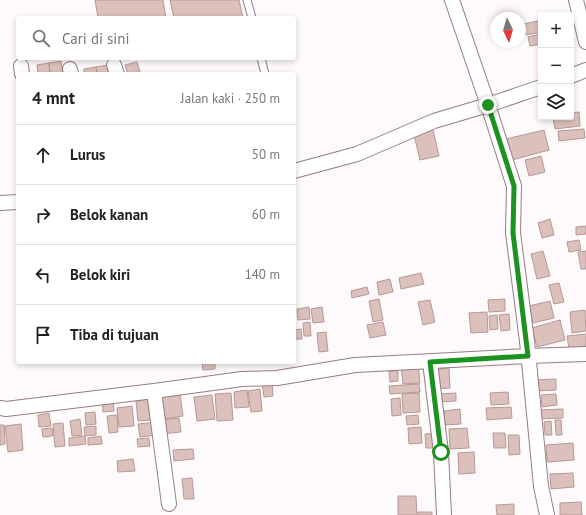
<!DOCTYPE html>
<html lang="id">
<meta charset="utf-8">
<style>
:root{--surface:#fff;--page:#f2f2f2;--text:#222;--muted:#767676;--line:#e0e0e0}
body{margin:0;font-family:"PT Sans",sans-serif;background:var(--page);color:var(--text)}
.controls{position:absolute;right:12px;top:12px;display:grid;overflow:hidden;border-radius:4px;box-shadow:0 2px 6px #0003}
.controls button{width:36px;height:36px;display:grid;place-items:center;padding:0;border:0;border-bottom:1px solid var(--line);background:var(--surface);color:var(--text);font:20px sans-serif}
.compass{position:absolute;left:490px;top:12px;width:36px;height:36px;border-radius:50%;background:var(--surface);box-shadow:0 2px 6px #0003;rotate:175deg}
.stop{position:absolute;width:12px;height:12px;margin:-9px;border:3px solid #1c9321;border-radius:50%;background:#fff}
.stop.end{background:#1c9321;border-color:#fff;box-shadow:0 1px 4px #0008}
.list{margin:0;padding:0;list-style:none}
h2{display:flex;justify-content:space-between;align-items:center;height:52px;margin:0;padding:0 16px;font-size:17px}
h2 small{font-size:13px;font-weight:400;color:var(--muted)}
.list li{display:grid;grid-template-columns:26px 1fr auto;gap:12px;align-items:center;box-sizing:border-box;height:60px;padding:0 16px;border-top:1px solid var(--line)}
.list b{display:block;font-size:15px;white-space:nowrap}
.list em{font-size:13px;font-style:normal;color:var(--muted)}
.icon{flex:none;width:22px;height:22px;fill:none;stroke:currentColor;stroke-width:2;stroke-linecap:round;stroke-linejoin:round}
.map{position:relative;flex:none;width:586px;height:515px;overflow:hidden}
.search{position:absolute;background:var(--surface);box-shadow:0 2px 6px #0003;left:16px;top:16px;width:280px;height:44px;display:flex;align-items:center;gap:10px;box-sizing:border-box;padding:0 14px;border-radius:4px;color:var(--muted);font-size:15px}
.panel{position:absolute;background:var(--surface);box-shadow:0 2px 6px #0003;left:16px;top:72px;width:280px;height:292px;border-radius:4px}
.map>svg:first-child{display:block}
.building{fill:#dcc0bc;stroke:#b49995}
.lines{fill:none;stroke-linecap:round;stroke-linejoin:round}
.service-casing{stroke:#967c83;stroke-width:9}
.minor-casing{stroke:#967c83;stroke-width:16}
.service{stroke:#fff;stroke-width:7}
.minor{stroke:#fff;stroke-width:14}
.route{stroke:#1c9321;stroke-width:5}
</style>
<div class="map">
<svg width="586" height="515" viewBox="0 0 586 515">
<rect width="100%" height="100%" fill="#fef9fa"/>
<path class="building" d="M95 0H163L166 18H98Z
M170 0H239L243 18H174Z
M538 21 541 32 526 35 524 24Z
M540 34H541V44L530 46 528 37Z
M61 61 63 74H50L49 63Z
M137 62 140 72 128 74 125 65Z
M49 63 50 74H38L37 65Z
M108 65 109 74H97L96 67Z
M96 67 97 74H84V69Z
M579 112 580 126 555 129 553 117H571V113Z
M584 129 585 138 559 141 558 131Z
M433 130 439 156 420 160 414 135Z
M544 130 549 150 512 160 506 139Z
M541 156 545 172 529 176 525 160Z
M550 219 554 235 542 238 538 223Z
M586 226V234L576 235V227Z
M579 240 581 250 569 252 567 242Z
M543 251 550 276 537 279 531 254Z
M586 251V269H581L578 252Z
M421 273 424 284 401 289 399 278Z
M390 279 393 292 379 295 377 282Z
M559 283 564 302 554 304 549 285Z
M367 287 369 294 352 298 351 291Z
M379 299 383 320 373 322 369 301Z
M505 299V311L489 312 488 300Z
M430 300 435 322 423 325 418 302Z
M550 301 554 318 533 323 529 306Z
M309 307 310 319 298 320 297 309Z
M322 307 324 322 313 323 311 309Z
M585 310 586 331 572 333 570 312Z
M487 312 488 332 471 333 469 313Z
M509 314 510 330 501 331 499 315Z
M497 315 498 329 490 330 489 316Z
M560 320 565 340 537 347 532 328Z
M310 322 311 336H304L303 323Z
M383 322 386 335 370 338 367 325Z
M301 329 302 339H294V330Z
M326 332 328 351 319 352 317 333Z
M586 334V348L569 349 567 336Z
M202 362H215V369L203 370Z
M418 363 420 383 403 384 401 365Z
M449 368 450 388 435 389 434 369Z
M389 371H398V381L390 382Z
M556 379V390L534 391V380Z
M272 381 273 396 264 397 262 382Z
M419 384 420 392 390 394 389 386Z
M260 389 262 411 251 412 248 391Z
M247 390 249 407 235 408 234 392Z
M508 392 509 404 491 405 490 393Z
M231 393 233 420 217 421 215 394Z
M419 393 420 412 403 413 402 394Z
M456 393V401L438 402V394Z
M180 394 183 416 163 419 161 396Z
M556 394 557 405 542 407 541 395Z
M212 395 215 419 197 421 194 397Z
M400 398 401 415 392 416 391 399Z
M149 399 152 420 138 421 136 401Z
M113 400 114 411 103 412 102 401Z
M132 406 134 426 119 427 117 408Z
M511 407 512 418 487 420 486 408Z
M460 409 461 424 445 425 444 411Z
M563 409V418L539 419V410Z
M95 412 96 424 86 425 85 413Z
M49 413 51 426 39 427 38 415Z
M117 415 118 432 109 433 107 416Z
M418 415 419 424 407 425 406 416Z
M179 418 181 432 161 434 160 420Z
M80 419 82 435 72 436 70 421Z
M555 420H561L562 435H556Z
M551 421 552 435H545L544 422Z
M157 422 158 435 140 437 138 424Z
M63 423 65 446 55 447 53 424Z
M21 424 23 450 8 452 5 426Z
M0 425H4L5 444 0 445Z
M96 426V435L85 436 84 427Z
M421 427 422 443 409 444 408 428Z
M52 428 53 436 43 437 42 429Z
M467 428 469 448 450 449 449 429Z
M437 433 438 448H426L425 434Z
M493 433H505L506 448H494Z
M508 435H519L520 454 509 455Z
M85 436 86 444 69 446V438Z
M101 436 102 444 88 445V438Z
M149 438 150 446 138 447 137 439Z
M573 443 574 460 547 462 546 445Z
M193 449 194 459 174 461 173 450Z
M474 452 475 473 459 474 458 453Z
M133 459 135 471 118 472 117 461Z
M573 473 574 487 551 489 550 474Z
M192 478 194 499H184L182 479Z
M398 496H416L417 515H398Z
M581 502 582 515H560V503Z
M514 504V515H497L496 505Z
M418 512H432V515H418Z"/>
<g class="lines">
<defs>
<path id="service" d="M247 0 252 18
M261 58 265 74"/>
<path id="minor" d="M576 0 586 42
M114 65 117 74
M21 66 22 74
M70 69 71 74
M571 76 586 70
M541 87 488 105 514 186 513 233 527 341 541 486 547 515
M294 171 357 154 434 121 488 105 452 0
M0 203 18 202
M430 362 441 452 444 515
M154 391 169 504
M0 408 6 409 154 391 242 379 277 378 355 365 528 356 586 354"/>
</defs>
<use href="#service" class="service-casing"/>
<use href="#minor" class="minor-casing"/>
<use href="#service" class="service"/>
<use href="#minor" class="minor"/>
</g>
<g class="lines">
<path class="route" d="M441 452 430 362 528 356 513 233 514 186 488 105"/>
</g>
</svg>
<div class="controls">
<button>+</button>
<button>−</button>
<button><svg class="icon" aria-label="layers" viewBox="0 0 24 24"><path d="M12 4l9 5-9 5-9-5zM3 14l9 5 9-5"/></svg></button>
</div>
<svg class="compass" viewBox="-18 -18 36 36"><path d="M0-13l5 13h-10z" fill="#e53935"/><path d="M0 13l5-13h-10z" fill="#767676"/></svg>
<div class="stop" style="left:441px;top:452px"></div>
<div class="stop end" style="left:488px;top:105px"></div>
<div class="search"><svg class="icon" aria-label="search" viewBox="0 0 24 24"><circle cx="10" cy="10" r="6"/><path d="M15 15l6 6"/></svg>Cari di sini</div>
<section class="panel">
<h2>4 mnt<small>Jalan kaki · 250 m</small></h2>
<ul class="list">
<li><svg class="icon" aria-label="ahead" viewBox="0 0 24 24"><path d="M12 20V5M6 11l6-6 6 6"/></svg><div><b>Lurus</b></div><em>50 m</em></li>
<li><svg class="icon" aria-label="right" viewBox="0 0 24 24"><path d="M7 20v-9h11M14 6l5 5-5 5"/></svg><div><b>Belok kanan</b></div><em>60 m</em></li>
<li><svg class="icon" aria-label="left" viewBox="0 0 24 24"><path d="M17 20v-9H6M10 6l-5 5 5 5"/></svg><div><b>Belok kiri</b></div><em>140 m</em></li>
<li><svg class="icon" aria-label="arrive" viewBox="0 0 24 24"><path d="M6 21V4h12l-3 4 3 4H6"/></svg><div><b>Tiba di tujuan</b></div></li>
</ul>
</section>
</div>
